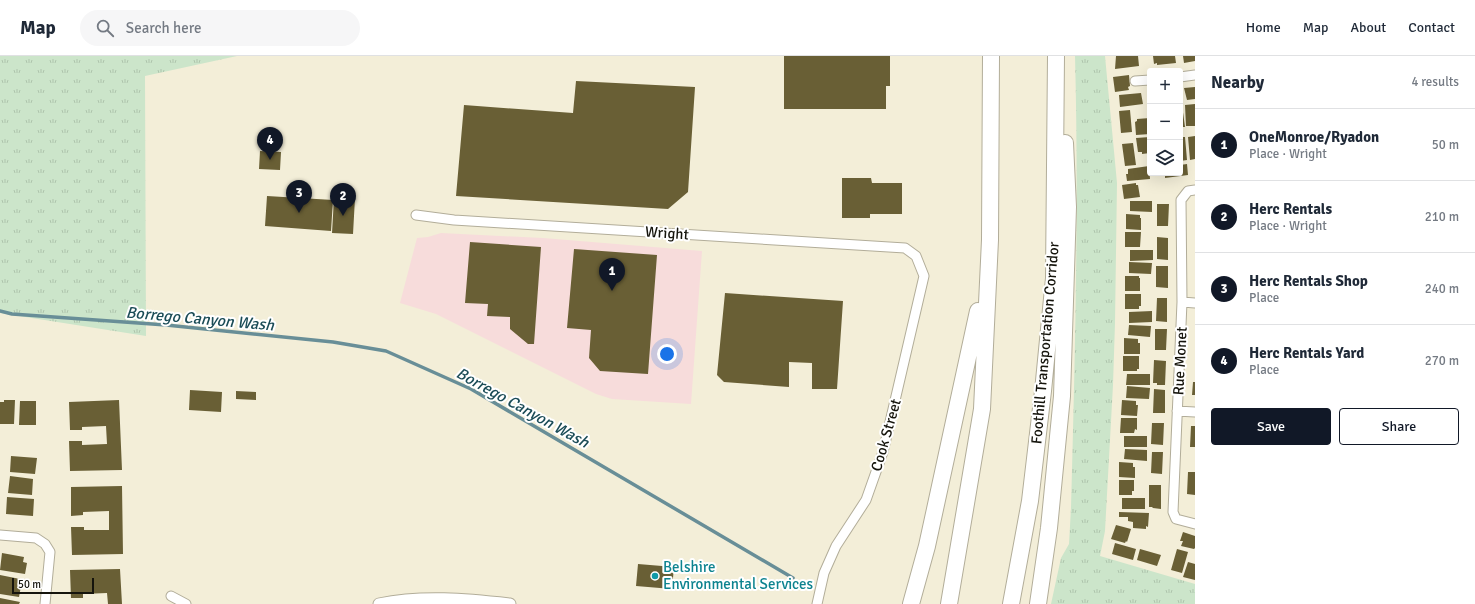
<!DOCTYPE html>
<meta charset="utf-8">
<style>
:root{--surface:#fff;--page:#f6f6f7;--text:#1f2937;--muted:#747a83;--line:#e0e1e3;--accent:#111827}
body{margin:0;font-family:Signika,sans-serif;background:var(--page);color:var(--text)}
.controls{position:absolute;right:12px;top:12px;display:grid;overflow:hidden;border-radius:4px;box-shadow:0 4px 16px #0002}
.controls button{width:36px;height:36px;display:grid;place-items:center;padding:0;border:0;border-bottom:1px solid var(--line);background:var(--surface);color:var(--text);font:20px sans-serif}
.scale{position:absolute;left:12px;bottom:10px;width:82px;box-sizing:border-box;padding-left:4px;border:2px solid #15140c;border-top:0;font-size:11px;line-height:14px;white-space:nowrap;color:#15140c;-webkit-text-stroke:3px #fff;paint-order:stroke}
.you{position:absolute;left:667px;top:298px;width:14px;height:14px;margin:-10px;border:3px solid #fff;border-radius:50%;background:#1a73e8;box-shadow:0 0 0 6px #1a73e833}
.badge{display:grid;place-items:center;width:26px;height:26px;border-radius:50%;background:var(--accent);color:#fff;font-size:13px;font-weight:700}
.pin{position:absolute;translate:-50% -33px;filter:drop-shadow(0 1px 2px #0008)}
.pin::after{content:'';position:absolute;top:21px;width:14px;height:12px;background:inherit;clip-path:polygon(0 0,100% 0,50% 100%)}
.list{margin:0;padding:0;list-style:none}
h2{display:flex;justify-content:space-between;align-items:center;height:52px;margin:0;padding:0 16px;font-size:17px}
h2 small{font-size:13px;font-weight:400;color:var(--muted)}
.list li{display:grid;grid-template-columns:26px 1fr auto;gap:12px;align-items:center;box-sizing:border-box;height:72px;padding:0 16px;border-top:1px solid var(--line)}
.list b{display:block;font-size:15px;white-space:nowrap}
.list p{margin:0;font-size:13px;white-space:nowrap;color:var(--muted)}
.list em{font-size:13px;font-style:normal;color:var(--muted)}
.actions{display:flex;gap:8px;padding:12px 16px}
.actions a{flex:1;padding:9px 0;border:1px solid var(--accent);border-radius:4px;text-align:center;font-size:14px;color:var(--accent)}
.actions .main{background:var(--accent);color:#fff}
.icon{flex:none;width:22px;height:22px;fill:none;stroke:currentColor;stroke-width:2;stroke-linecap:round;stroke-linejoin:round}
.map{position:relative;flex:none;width:1195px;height:548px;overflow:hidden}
header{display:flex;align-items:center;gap:24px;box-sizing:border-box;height:56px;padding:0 20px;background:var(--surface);border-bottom:1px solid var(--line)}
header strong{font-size:19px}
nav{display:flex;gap:22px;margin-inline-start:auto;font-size:14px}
.search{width:280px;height:36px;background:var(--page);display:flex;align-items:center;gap:10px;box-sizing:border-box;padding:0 14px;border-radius:22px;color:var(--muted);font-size:15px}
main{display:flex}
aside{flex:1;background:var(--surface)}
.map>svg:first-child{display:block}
.commercial{fill:#f7dcdb}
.grass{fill:url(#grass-tufts)}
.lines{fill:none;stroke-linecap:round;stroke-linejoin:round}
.stream{stroke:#688e97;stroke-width:3.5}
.building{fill:#695f35}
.minor-casing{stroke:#b2ad99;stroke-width:11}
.tertiary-casing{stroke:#b2ad99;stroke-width:13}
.motorway-casing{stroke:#b2ad99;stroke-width:18}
.minor{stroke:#fff;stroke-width:9}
.tertiary{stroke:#fff;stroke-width:11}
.motorway{stroke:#fff;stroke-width:16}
.culture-dot{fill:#0f9aa8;stroke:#fff;stroke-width:1.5}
.labels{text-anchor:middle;stroke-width:4;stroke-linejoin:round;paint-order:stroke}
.street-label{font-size:15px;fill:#15140c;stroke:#fff}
.culture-label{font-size:15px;fill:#0d838f;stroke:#fff;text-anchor:start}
.water-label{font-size:16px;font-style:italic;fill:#1b4c57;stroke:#fff}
</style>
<header>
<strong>Map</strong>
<div class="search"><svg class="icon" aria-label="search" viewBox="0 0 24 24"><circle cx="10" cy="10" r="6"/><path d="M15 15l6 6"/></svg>Search here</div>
<nav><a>Home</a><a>Map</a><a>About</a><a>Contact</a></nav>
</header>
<main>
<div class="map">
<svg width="1195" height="548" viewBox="0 0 1195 548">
<defs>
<pattern id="grass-tufts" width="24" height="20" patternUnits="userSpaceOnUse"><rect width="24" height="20" fill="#cce5ca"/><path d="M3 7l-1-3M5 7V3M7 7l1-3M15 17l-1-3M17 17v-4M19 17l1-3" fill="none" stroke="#aec4ac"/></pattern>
</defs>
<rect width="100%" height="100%" fill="#f3eed8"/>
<path class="commercial" d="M441 177 543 182 702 195 691 348 612 343 596 338 436 258 400 247 417 182 428 181Z"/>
<path class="grass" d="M0 0H237L145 20 146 280 0 257Z
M1075 0H1105L1117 127 1115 267 1113 329 1105 475 1100 500 1195 528V548H1051L1061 502 1069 488 1071 452C1075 301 1079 151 1075 0Z"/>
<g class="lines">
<path class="stream" d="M0 255 12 258 166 269 333 286 386 295 471 333 793 522"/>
</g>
<path class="building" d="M784 0H890V30H886V53H784Z
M1116 0H1138L1139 10 1115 13Z
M1153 0H1175L1176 7 1157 9V7L1154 8Z
M1183 0H1195V5L1184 7Z
M1129 19 1130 30 1128 31 1129 34 1115 36 1113 21Z
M576 25 695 31 688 136 668 153 456 140 464 49 573 57Z
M1195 31V43L1187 44 1184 32Z
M1141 37 1143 48 1120 51 1119 39Z
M1195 48V70H1186L1185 49Z
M1180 49H1182L1185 71H1180Z
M1130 54 1132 76 1121 77 1119 55Z
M1150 62V78L1136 79 1135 66 1137 65V63Z
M1195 80V103L1190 104 1188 81Z
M1150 81V97L1142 98V96H1138L1136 82Z
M1180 81H1185L1187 104 1180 105Z
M1133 87 1136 109 1125 110 1122 88Z
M260 95 281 96 280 114 259 113Z
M1187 108 1188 119 1165 122V117H1180V109Z
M1149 110 1150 123 1127 125 1126 118H1128V113Z
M842 122H871L872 127H902V158H870V162H842Z
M1136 127V129H1138L1140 141 1124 143 1122 129Z
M267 140 333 144 331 175 265 170Z
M334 142H355L353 178 332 177Z
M1130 145H1152V156L1130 155Z
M1157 148H1169L1168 170H1157Z
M1126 158 1140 159V162H1141V174L1126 173Z
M1125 176H1141L1140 191H1125Z
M1157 181 1168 182V204L1157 203Z
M470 186 541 191 534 288H528L510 273V261L487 260 488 248 465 247Z
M574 193 657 199 648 318 600 315 589 302 591 274 567 272Z
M1130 194H1153V204L1130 205Z
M1129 206 1152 207 1151 218 1129 217Z
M1156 210H1168V232L1156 231Z
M1125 220H1139V222H1140V235H1125Z
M725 237 843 245 837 333H812V307L789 306V331L724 326 717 319Z
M1125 238H1141V250H1139V253H1125Z
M1157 242H1167V266L1156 265Z
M1152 255V266L1129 267V256Z
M1129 269 1151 270 1150 281 1128 279Z
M1155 273H1167L1166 294H1155Z
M1124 282 1138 283V287H1140V298H1124Z
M1123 300H1139V313H1137V315H1123Z
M1154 304 1166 305 1165 329H1157V327H1153Z
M1127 318H1150V329H1126Z
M1193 326H1195V339H1192Z
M1127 330 1150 332 1149 343 1126 342Z
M1154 333 1165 334V357H1153Z
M190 334 222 336 221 356 189 354Z
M236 335 256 336V344L236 343Z
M4 344H15L14 368H0V346H4Z
M119 344 122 414 70 415 69 385H82V389L107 388 106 370 82 371V374H70L69 346Z
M1122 344 1136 345V349H1138L1137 360 1121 359Z
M20 345H36V369H19Z
M1121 362H1137V374L1135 373 1134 377H1120Z
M1152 367H1164L1163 389 1151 388Z
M1191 370H1195V391H1190Z
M1124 380H1147V391H1124Z
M1125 393 1147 394V405L1124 403Z
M1152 396H1163L1162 418 1151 417Z
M11 400 37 402 35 418 10 416Z
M1119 406 1133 407V411H1135V422L1119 421Z
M1188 416H1195V439L1187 438Z
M10 420 33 423 32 439 8 437Z
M1119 424H1134V435H1132V439H1119Z
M1149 429H1161V453L1153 452 1152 451H1149Z
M122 430 123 498 72 499 71 471H84V474H109V455L83 456V459L71 460V431Z
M7 441 34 443 33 460 6 458Z
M1122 442H1145V453H1122Z
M1119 456 1149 457 1148 471 1146 470V473L1133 472V466L1128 465V461H1119Z
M1116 469 1131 473 1127 486 1126 485 1125 487 1111 483Z
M1183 476 1195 480V492L1194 493 1181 490 1183 485H1180Z
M1115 487 1136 493 1133 504 1112 498Z
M1140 493 1161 499 1157 510 1137 504Z
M1177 493 1188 496 1182 517 1171 514Z
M2 497 24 501 23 506 27 507 25 518 0 514Z
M1188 506 1195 508V524L1183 521Z
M638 508 674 511 672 533 636 530Z
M120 513 122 548H108L107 537 83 538V542H71L70 514Z
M0 519 20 523 19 530H21L19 541 0 538Z
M0 542 20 546 19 548H0Z"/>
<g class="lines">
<defs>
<path id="minor" d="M1180 21 1195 19
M1135 25 1150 24
M1195 134 1188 135 1181 144 1182 246 1173 456 1176 463 1195 468
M416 159 454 164 905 192 916 200 924 220 883 396 866 444 836 490 824 517 817 548
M1182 246 1195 247
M1177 355 1195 356
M0 479 36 482 45 488 50 496 45 548
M171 540 186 548"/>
<path id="tertiary" d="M379 548C422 539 466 543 510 548"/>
<path id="motorway" d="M911 548 927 490 978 255
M949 548 982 353 990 184 991 0
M1011 548 1030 445 1043 335 1054 222 1056 0
M1038 548 1049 472 1062 340 1068 151 1065 87"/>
</defs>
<use href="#minor" class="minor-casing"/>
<use href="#tertiary" class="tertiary-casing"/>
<use href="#motorway" class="motorway-casing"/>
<use href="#minor" class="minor"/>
<use href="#tertiary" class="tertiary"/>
<use href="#motorway" class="motorway"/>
</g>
<circle class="culture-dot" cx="655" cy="520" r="4"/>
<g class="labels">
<g class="street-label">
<text transform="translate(667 177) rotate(4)" y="5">Wright</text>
<text transform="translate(1045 287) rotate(-85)" y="5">Foothill Transportation Corridor</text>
<text transform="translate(1180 305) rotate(-87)" y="5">Rue Monet</text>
<text transform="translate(886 379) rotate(-74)" y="5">Cook Street</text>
</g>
<g class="culture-label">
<text x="663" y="516">Belshire<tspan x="663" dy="17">Environmental Services</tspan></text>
</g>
<g class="water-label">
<text transform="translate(200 262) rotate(5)" y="6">Borrego Canyon Wash</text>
<text transform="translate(523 351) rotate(29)" y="6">Borrego Canyon Wash</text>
</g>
</g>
</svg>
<div class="controls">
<button>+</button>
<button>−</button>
<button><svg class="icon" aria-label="layers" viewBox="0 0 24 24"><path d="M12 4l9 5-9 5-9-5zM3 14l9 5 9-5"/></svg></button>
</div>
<div class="scale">50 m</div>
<div class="you"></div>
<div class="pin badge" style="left:612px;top:235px">1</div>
<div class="pin badge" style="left:343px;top:160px">2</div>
<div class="pin badge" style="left:299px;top:157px">3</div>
<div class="pin badge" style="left:270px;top:104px">4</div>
</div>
<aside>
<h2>Nearby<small>4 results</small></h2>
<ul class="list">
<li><span class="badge">1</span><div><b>OneMonroe/Ryadon</b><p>Place · Wright</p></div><em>50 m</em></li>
<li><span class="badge">2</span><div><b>Herc Rentals</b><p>Place · Wright</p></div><em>210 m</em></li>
<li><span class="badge">3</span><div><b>Herc Rentals Shop</b><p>Place</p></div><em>240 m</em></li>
<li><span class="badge">4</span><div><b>Herc Rentals Yard</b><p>Place</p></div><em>270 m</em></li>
</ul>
<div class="actions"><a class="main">Save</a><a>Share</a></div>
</aside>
</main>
